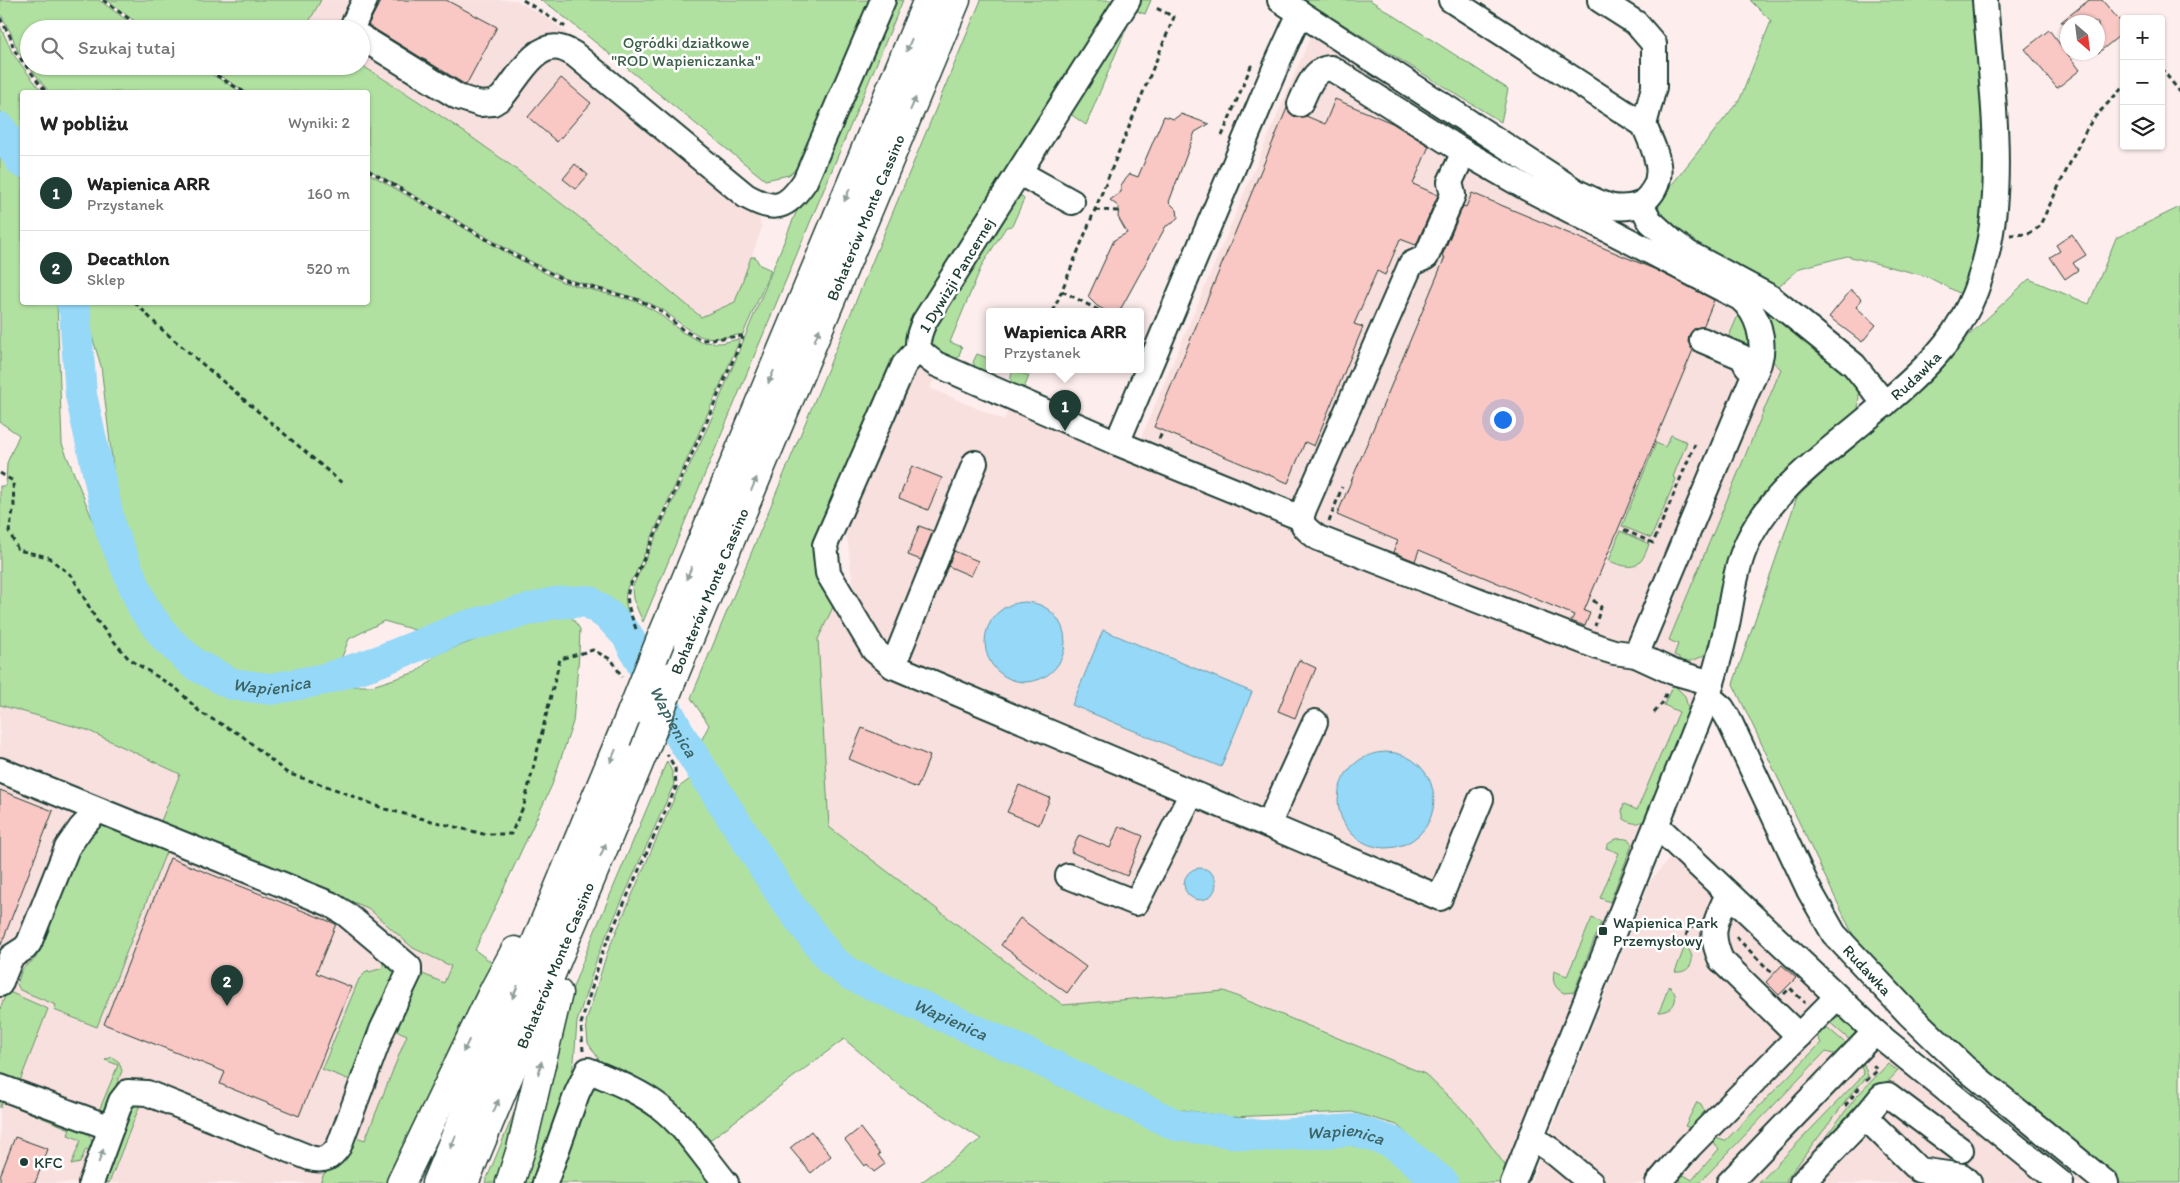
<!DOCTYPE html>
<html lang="pl">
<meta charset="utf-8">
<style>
:root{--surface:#fff;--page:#f2f2f2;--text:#222;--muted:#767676;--line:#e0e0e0;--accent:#1f3d34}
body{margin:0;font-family:Itim,sans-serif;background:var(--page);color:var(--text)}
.controls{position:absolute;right:15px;top:15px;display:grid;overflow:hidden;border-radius:5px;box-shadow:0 1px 4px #0004}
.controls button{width:45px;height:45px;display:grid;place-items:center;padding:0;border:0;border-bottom:1px solid var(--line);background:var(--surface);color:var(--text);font:25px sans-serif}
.compass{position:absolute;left:2060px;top:15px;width:45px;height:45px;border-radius:50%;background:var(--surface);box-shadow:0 1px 4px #0004;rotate:152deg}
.you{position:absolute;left:1502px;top:419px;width:18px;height:18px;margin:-12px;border:4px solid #fff;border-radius:50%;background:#1a73e8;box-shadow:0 0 0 8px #1a73e833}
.badge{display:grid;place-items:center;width:32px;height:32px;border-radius:50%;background:var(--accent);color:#fff;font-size:16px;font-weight:700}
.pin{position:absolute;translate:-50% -41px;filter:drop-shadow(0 1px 2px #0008)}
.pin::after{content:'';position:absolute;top:26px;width:18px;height:15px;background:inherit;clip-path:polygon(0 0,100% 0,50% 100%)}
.popup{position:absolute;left:986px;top:308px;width:158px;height:65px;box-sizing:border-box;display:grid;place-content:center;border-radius:5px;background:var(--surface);filter:drop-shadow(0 1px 4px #0005);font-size:16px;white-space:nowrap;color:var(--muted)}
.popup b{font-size:19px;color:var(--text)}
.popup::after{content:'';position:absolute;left:50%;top:100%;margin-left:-10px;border:10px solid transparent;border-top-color:var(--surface)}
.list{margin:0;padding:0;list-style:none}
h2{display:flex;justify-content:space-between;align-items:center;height:65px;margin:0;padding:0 20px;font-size:21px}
h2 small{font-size:16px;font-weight:400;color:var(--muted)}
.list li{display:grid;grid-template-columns:32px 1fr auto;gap:15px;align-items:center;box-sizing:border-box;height:75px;padding:0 20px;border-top:1px solid var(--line)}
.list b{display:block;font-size:19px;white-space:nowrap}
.list p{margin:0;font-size:16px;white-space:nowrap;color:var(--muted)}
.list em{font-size:16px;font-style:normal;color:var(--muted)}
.icon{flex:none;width:28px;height:28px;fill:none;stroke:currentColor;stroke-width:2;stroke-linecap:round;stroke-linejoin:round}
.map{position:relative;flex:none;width:2180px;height:1183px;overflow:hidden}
.search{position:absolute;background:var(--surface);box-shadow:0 1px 4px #0004;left:20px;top:20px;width:350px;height:55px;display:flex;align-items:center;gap:12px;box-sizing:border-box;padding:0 18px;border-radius:28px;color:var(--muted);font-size:19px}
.panel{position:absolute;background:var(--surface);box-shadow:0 1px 4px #0004;left:20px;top:90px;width:350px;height:215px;border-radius:5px}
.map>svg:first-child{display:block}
.built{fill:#f8e0de}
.green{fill:#b1e1a1;stroke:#688f6a}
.water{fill:#95d8f7;stroke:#669aa9}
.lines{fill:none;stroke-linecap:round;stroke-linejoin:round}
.river{stroke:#95d8f7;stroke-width:32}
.building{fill:#f9c8c4;stroke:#1f3d34}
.minor-casing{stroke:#1f3d34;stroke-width:28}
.highway-casing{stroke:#1f3d34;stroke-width:31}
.path{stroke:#1f3d34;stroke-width:3;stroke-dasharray:5 4;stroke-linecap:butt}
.minor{stroke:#fff;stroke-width:24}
.highway{stroke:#fff;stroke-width:28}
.highway-bridge-casing{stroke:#1f3d34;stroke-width:31;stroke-linecap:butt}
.highway-bridge{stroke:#fff;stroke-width:28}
.oneway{fill:#8f9e9a}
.poi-dot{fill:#1f3d34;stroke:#fff;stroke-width:2}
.labels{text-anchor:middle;stroke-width:5;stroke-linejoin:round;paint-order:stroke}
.park-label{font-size:16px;fill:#3c5e4a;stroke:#fff}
.street-label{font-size:16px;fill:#1f3d34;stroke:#fff}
.poi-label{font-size:16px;fill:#1f3d34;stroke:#fff;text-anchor:start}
.water-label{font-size:18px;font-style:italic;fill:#3c6465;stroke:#fff}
</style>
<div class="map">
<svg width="2180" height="1183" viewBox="0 0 2180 1183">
<rect width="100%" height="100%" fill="#fdeeed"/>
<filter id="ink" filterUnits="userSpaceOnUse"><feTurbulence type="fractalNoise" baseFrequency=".02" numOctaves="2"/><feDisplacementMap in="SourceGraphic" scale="10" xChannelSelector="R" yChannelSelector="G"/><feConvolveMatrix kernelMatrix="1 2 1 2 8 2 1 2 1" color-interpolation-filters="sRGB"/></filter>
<g filter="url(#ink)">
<path class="built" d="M321 0H516L547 18 590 51 626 82 615 98 759 218 762 228 735 302 701 317 637 262 545 191 414 97 361 65V29H305Z
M1312 33 1614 218 1767 301 1859 395 1858 411 1775 485 1716 640 1687 723 1507 1168 1470 1117 1425 1074 1224 991 1063 1006 829 827 818 639 831 608 854 595 846 529 907 374 912 371 923 369 936 375 930 388 1004 420 1010 406 1132 459Z
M0 705 87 730 389 874 475 950 365 1183H0Z
M1686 840 1826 982 2082 1183H1530L1650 881Z"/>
<path class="green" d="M0 0H99L139 29H29V66H198L241 92H49L18 52 12 35 0 13Z
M107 0H321L305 29H145Z
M540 0H878L798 167 789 175 765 180 553 8Z
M888 0H903L643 622 633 599 632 588 710 422 795 215Z
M981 0H1119L1012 170 826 526 835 600 830 602 833 607 818 639 829 827 1063 1005 1224 991 1425 1074 1470 1117 1507 1168 1500 1183H1459L1397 1125 1352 1112 1230 1117 1177 1109 1032 1040 861 969 830 941 805 909 699 745 709 725 691 698Z
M1138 0H1151L1145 14 1134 10 1086 125 1069 113Z
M1304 0H1370L1508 89 1501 122Z
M1750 0H1976L1981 68 1985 166 1984 215 1977 251 1961 294 1926 276 1847 256 1800 268 1773 292 1692 247 1661 221 1658 202 1740 99 1771 21Z
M0 26 13 54 42 92H22V145L0 110Z
M361 65C482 138 594 226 701 317L735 302 751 257H755L760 265 771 270 743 334 720 338 702 337 686 328 662 309 640 299 563 278 511 251 368 169V92H246L204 66Z
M0 140 22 180V302L57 303 62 444 113 570 136 613 161 645 181 666 210 684 243 695 286 701 349 686H372L416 672 437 654 511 627 570 615 580 629 579 654 573 722 552 785 475 950 495 965 389 1183H320L326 1169 353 1136 365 1140 407 1035 395 1030 418 972 444 983 451 966 413 948 368 908 164 825 161 821 180 774 87 730 0 705V486H6L7 463 19 435 0 422Z
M368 173 509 254 562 282 638 302 658 313 682 332 701 342 721 343 740 339C707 419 669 496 635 575 619 594 627 606 632 628L604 600 581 593 544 598 482 614 425 633 384 621 349 639 340 662 299 676 249 679 217 668 179 634 145 589 122 524 114 477 101 366 82 303 368 302Z
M1022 196 1024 199 1012 226 1006 227 982 265 950 342 962 347 958 358 947 361C937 351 929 345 932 329L1014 197Z
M2180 207V1183H2117L1965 1060 1864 958 1733 684 1797 497 2029 279 2089 304 2116 238Z
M1738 285 1837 361 1856 385 1859 395 1858 411 1852 418 1775 485 1716 640C1707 655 1698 662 1679 662V657L1674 655 1678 644 1669 640 1781 369 1773 362 1772 355Z
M1739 313 1741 315 1749 334 1748 352 1726 343Z
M977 354 990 359V369L983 371 976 369 973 362Z
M1013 370 1029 376 1022 393C1012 386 1008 382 1013 370Z
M1671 435 1687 442 1673 477 1676 479 1651 538 1622 526 1656 443 1665 447Z
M1620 531 1649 544C1640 570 1633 570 1609 561Z
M1673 684 1685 696 1689 712 1648 817C1640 825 1633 825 1624 819L1622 811 1624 804 1637 810 1679 712 1664 705Z
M667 761 672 772 674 784 599 952 577 1022 574 1061 564 1112 540 1183H523L566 1006 589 945Z
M690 779 700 786 791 923 814 962 848 986 1159 1132C1191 1141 1216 1146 1249 1146 1263 1146 1278 1143 1291 1142 1341 1140 1390 1147 1426 1183H920L981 1139 906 1091 844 1039 702 1146 602 1064 588 1043 586 1022 607 953 679 787Z
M104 823 168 847 97 1027 54 1010 56 1005 20 990 17 984 22 969 35 959 43 945 38 941C51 911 74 836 104 823Z
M1616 839C1622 838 1631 838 1632 845L1610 902 1600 898 1619 853 1606 848 1608 844Z
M1592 918 1601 922 1574 992 1564 993C1554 988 1552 981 1554 971L1567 976Z
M1685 946C1698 956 1692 974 1675 972Z
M383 960 398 972 355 1082 322 1069 359 979 368 970 369 972 383 968Z
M1669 986C1681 996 1675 1010 1661 1012H1659Z
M7 991 48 1009 20 1081 98 1113 118 1065 105 1060 112 1057 119 1062 122 1071 105 1112 97 1114H88L0 1079V1009Z
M1837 1017C1847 1019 1850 1023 1855 1031L1853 1043 1826 1019Z
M1822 1023 1850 1047 1838 1055 1825 1052 1699 1183H1680L1679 1180 1684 1175 1692 1180 1719 1149 1710 1139 1715 1138 1725 1141 1821 1043 1816 1034Z
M1862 1059 1868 1076 1852 1093 1786 1180 1789 1183H1759L1864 1074 1861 1067Z
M1888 1064 1898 1071 1797 1176 1796 1175 1857 1096Z
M600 1086 657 1111 719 1183H554L584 1101 592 1091Z
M0 1096 86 1131 92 1140 91 1151 86 1149 80 1163 71 1165 81 1140 68 1135 70 1129 3 1102 0 1108Z
M521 1096 501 1183H485Z
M1697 1102 1701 1104 1705 1112 1690 1128 1685 1126Z
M136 1105H140L109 1183H101L130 1110Z"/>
<path class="water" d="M985 642a40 40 0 1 1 80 0a40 40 0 1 1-80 0Z
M1103 630 1252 692 1221 767 1072 705Z
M1338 800a48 48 0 1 1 96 0a48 48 0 1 1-96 0Z
M1184 884a16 16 0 1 1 32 0a16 16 0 1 1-32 0Z"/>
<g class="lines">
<g class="river">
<path d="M0 128 22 162"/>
<path id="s1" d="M72 302 75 312 81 395 111 530 144 609 167 639 194 664 232 684 271 689 325 679 377 662 464 627 554 603 588 601 610 617 627 635 681 737 786 901 831 960 851 975 1028 1054 1176 1125 1262 1136 1354 1130 1392 1142 1443 1183"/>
</g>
</g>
<path class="building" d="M381 0H446L497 27 466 85 368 25Z
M2089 0H2102L2124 26V32L2098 53V22H2061Z
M2049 30 2080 70 2057 88 2025 49Z
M561 78 591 103 557 142 528 117Z
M1335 99 1392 123 1429 146 1413 184 1438 195 1416 245 1400 239 1385 275 1377 271 1354 324 1363 327 1344 373 1314 446 1305 442 1288 483 1154 427 1287 108 1295 117 1306 116 1325 124Z
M1181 114 1209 124 1195 132 1169 202 1177 210 1178 217 1173 223 1166 226 1119 312H1108L1097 306 1088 297 1114 240 1127 233 1118 217 1119 207 1110 200 1121 192V185L1130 174 1138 177 1164 116 1174 119Z
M575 164 588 175 576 189 563 179Z
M1472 193 1654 269 1714 300 1703 327 1694 329 1689 335 1688 342 1693 350 1584 611 1590 613 1585 626 1571 621 1574 615 1419 550 1415 561 1393 552 1398 541 1337 515 1445 257 1442 256 1463 206 1466 207Z
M2072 234 2086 255 2073 263 2078 270 2065 279 2050 257 2060 251 2056 245Z
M1851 290 1862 299 1856 307 1876 325 1862 342 1829 317Z
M912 466 942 478 928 510 899 498Z
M919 526 933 531 921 560 908 555Z
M954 551 978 561 971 576 948 566Z
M1299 660 1316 668 1295 718 1278 711Z
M862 728 930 756 917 788 849 759Z
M1019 785 1050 798 1039 825 1007 812Z
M0 790 53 811 1 945 0 944Z
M1119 826 1143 836 1127 876 1071 852 1079 835 1110 848Z
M170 858 336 924 316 973 351 987 299 1116 220 1084 225 1072 104 1024Z
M1020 918 1086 967 1067 993 1001 945Z
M1782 965 1796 978 1779 995 1766 982Z
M860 1128 880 1154 878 1155 885 1164 874 1172 867 1164 865 1166 845 1140Z
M811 1131 831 1156 811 1173 790 1148Z
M15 1137 48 1149 35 1183H0V1176Z"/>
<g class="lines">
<defs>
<g id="minor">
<path d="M1128 0 924 322C914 346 916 350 936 364L1117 443 1301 518"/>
<path d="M1280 0 1577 192C1601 204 1615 213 1641 204L1650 221 1671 240 1688 253 1770 297 1854 365 1885 404"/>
<path d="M1451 0 1644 125C1656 154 1671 180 1641 204"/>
<path d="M1600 0 1636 23 1654 44V87L1644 125"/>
<path d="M351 29 365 0"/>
<path d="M361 37 458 97 480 104 493 103 501 98C516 82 534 42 560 48 565 49 570 52 574 54L746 196C775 212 786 209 805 181L883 0"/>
<path d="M1300 104C1307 90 1313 68 1331 68L1464 152 1527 188 1740 298C1758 313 1766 340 1759 363L1636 655"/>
<path d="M1464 152 1450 182 1453 195 1426 257 1411 264 1304 509C1298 525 1306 529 1318 538L1598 647 1614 652 1636 655 1673 672 1712 683"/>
<path d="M1020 173 1072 202"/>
<path d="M1702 340 1742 357 1747 366 1756 370"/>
<path d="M918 349 904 365 825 545 828 573 874 650 893 666 1440 898 1481 799"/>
<path d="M1117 443 1279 59 1300 13"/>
<path d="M893 666 975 463"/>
<path id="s2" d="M1708 696 1722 708 1728 718 1809 890 1834 934 1909 1014 1964 1067 2106 1183"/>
<path d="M0 770 330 904 346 914 409 967V973L382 1030 339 1146C331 1158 324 1162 310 1158L147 1093 128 1092 121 1101 91 1183"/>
<path d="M1268 825 1315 722"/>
<path d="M1657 826 1875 1032 2061 1183"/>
<path d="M1068 876 1136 903 1192 793"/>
<path d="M1728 894C1716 921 1708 931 1721 960L1799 1036"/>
<path d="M0 984 11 957 25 948 29 943 67 848 81 828 97 811"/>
<path d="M0 1087 111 1128"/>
<path d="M1865 1117 1882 1096 1888 1095 1961 1150"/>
<path d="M1531 1137 1551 1150 1591 1183"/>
<path d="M545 1183 577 1093 588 1070C613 1081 638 1090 660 1107 686 1127 705 1158 726 1183"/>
<path id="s3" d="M1513 1183 1708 696C1714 676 1720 655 1725 634 1732 603 1734 570 1748 541 1773 489 1827 453 1870 416 1893 397 1917 377 1937 354 2021 261 1993 114 1985 0"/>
<path d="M1658 1183 1689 1147 1837 997"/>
<path d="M1729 1183 1875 1032"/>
<path d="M1802 1183 1865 1117 1919 1170 1962 1176 1969 1183"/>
</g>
<g id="highway">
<path d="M661 639 928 0"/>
<path id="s4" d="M674 675 956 0"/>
<path d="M401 1183 494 990 515 951"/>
<path d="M436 1183 632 711"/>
<path id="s5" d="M464 1183 644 751"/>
<path d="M510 1183 521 1149 558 993"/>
</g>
</defs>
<use href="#minor" class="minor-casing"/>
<use href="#highway" class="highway-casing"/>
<path class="path" d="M103 0 143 29
M523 0 567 28
M0 18 10 36 14 50 46 92
M201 66 244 92
M2161 68 2180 92
M1222 136 1251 66 1253 67
M368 170 510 253 564 280 639 300 661 311 683 330 702 340 743 336
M1095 210 1119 211
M2010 235 2028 234 2039 227 2086 130 2093 119 2124 86
M1062 291 1102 312
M135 302 159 327 342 483
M1053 312 1174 17 1156 8
M1028 372 1029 370
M1159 439 1163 431
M0 473 13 481 14 506 9 531 18 550 48 557 72 576 97 621 129 659 177 689 201 713 241 735 287 773 332 788 385 809 483 834H511L524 805 560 659 593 650 612 660 622 677
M1329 522 1342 487
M1624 530 1653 543 1695 444
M1593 600 1601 607 1595 626
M636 629C629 608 621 595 636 576L707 421 743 337
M1654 713 1663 702 1667 691
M1686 936 1689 927 1696 928
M1736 937 1773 974
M1784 994 1790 988 1805 1003
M583 1051 581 1024 602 953 676 787 675 768 667 754
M1866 1081 1878 1070 1872 1064
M1845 1106 1860 1087"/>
<use href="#minor" class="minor"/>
<use href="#highway" class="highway"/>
<defs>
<path id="highway-bridge" d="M632 711 661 639
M644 751 674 675"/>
</defs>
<use href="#highway-bridge" class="highway-bridge-casing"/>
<use href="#highway-bridge" class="highway-bridge"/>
</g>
<defs><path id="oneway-solid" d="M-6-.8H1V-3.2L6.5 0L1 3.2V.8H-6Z" transform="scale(1.25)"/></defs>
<g class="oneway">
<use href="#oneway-solid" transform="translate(909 45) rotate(113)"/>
<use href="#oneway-solid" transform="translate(913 104) rotate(-67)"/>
<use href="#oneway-solid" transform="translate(847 195) rotate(113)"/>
<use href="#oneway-solid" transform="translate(817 335) rotate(-67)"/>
<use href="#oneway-solid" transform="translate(771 377) rotate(113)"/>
<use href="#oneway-solid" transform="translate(754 484) rotate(-67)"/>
<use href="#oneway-solid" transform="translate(689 573) rotate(113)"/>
<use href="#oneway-solid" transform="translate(613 756) rotate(113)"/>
<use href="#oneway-solid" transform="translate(603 850) rotate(-67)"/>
<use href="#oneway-solid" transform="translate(515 992) rotate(113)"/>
<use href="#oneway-solid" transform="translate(466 1046) rotate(116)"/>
<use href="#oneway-solid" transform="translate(540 1068) rotate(-77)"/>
<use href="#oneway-solid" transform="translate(496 1106) rotate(-67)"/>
<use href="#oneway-solid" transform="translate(453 1142) rotate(113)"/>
<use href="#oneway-solid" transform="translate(101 1156) rotate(-70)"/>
</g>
</g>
<g class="poi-dot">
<rect x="1598" y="926" width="10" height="10" rx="2.5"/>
<circle cx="24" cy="1162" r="5"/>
</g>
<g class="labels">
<g class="park-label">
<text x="686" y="48">Ogródki działkowe<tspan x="686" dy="18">"ROD Wapieniczanka"</tspan></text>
</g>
<g class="street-label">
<text dy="6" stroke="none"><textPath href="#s4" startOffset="496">Bohaterów Monte Cassino</textPath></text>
<text transform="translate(956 275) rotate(-59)" y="6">1 Dywizji Pancernej</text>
<text dy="6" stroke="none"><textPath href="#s3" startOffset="922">Rudawka</textPath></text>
<text dy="6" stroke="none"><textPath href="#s4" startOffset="91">Bohaterów Monte Cassino</textPath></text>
<text dy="6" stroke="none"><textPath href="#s5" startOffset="236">Bohaterów Monte Cassino</textPath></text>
<text dy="6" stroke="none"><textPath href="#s2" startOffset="320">Rudawka</textPath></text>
</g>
<g class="poi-label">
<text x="1613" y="928">Wapienica Park<tspan x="1613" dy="18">Przemysłowy</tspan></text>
<text x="34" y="1168">KFC</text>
</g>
<g class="water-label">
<text dy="6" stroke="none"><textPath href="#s1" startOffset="475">Wapienica</textPath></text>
<text dy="6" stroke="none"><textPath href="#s1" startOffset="955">Wapienica</textPath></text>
<text dy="6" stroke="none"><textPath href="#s1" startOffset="1375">Wapienica</textPath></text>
<text dy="6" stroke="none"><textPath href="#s1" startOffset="1795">Wapienica</textPath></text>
</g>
</g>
</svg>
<div class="controls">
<button>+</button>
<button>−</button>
<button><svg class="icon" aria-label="layers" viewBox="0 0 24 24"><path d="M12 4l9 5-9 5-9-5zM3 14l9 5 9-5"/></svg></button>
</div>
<svg class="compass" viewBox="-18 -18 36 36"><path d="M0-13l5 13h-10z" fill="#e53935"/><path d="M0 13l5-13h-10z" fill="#767676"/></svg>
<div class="you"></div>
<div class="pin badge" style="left:1065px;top:431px">1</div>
<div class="popup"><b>Wapienica ARR</b>Przystanek</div>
<div class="pin badge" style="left:227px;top:1006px">2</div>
<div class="search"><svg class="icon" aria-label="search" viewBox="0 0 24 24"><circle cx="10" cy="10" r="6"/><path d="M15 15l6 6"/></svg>Szukaj tutaj</div>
<section class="panel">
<h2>W pobliżu<small>Wyniki: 2</small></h2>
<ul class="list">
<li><span class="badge">1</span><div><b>Wapienica ARR</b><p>Przystanek</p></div><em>160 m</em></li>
<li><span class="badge">2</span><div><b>Decathlon</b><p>Sklep</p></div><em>520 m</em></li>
</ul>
</section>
</div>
